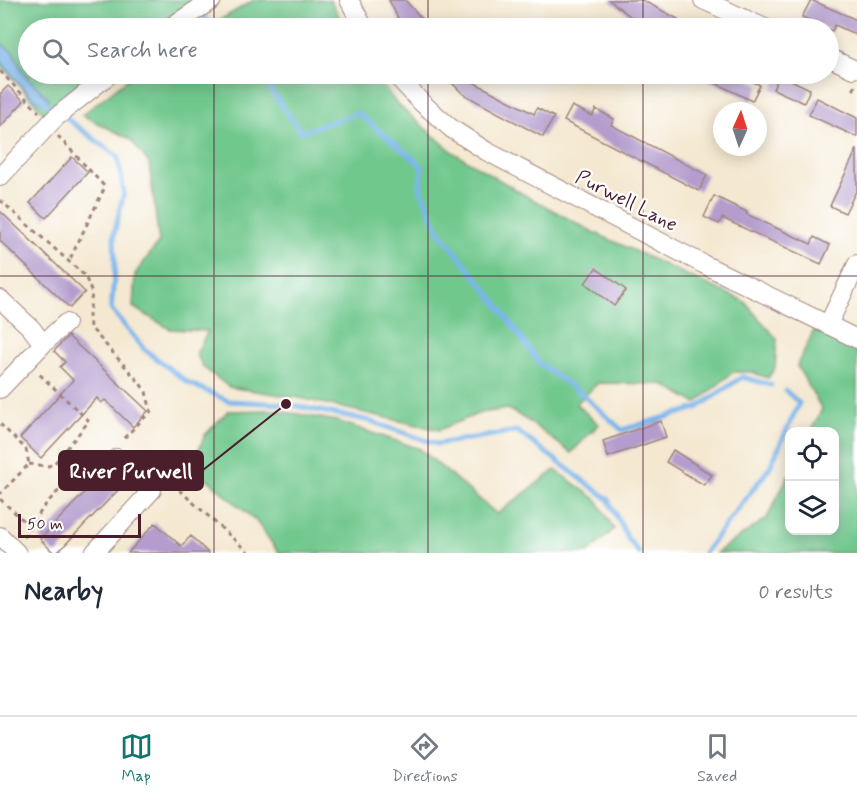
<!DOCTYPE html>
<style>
:root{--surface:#fff;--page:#f6f6f7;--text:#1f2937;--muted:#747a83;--line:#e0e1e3;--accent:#0f766e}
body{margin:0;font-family:Mynerve,sans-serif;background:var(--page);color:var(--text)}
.controls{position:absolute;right:18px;bottom:18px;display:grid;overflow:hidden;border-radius:12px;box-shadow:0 3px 15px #0003}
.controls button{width:54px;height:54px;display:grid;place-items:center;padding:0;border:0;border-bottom:2px solid var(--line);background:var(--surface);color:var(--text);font:30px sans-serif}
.compass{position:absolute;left:713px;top:102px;width:54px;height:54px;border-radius:50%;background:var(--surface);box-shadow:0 3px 15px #0003;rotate:3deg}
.scale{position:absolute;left:18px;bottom:15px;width:123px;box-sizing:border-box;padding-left:6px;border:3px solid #4a1f2b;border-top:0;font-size:16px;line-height:21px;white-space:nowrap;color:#4a1f2b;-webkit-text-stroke:4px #fff;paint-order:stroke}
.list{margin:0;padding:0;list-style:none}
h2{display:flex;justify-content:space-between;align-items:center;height:78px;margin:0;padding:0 24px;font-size:26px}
h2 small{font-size:20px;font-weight:400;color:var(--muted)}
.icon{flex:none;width:33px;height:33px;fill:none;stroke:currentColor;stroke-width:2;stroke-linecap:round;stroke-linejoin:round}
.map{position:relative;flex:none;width:857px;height:553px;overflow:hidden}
.search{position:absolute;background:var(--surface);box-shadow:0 3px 15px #0003;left:18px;right:18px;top:18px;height:66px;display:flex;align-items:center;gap:15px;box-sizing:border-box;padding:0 21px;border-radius:33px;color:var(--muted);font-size:22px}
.sheet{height:162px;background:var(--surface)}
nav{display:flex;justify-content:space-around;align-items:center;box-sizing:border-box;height:84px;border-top:2px solid var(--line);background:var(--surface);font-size:16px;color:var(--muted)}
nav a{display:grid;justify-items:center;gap:3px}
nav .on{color:var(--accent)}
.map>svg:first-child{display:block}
.green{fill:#71c88d;stroke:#5e745c;stroke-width:1.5}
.water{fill:#7ab5eb;stroke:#626a8b;stroke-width:1.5}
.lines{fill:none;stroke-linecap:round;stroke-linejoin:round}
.stream{stroke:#7ab5eb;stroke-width:5}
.building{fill:#b49dce}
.street-casing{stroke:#9f847e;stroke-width:20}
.path{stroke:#9f847e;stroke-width:3;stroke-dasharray:4.5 4.5;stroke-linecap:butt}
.street{stroke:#fff;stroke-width:18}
.grid{fill:none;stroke:#4a1f2b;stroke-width:1.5;stroke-opacity:0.55}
.labels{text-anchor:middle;stroke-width:4.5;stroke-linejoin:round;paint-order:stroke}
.street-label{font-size:20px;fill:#4a1f2b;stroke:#fff}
.leader{fill:none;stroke:#4a1f2b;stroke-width:2}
.callout-dot{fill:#4a1f2b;stroke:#fff;stroke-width:2}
.callout{fill:#4a1f2b;stroke:#4a1f2b;stroke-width:2}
.callout-label{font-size:21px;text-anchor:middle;font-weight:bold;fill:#fff}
</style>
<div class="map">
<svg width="857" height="553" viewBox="0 0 857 553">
<rect width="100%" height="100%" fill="#fff"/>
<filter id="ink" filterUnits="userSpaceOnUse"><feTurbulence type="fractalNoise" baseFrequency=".0167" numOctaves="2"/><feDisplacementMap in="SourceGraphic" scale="12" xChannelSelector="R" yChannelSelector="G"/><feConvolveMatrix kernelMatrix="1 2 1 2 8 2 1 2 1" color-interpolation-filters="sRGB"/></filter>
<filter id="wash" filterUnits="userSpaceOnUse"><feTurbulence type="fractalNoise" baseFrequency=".008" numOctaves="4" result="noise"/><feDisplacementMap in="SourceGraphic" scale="24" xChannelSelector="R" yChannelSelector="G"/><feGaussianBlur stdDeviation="1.35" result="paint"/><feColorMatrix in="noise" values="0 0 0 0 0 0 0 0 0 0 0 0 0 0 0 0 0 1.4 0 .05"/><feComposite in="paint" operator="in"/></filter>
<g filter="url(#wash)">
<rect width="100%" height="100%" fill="#f4e8d0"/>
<path class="green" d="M0 0H195L153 28H28V74H93L45 114 0 65Z
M254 0H330L346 28H206Z
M134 74H374L396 103 454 153 523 194 593 232 744 301 777 339 775 368 768 378 751 372H733L696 403 662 384 598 383 576 404 599 424 571 453 527 420 508 409 480 413 439 430 300 398 229 387 204 368 196 354 208 331 170 329 133 307 135 274 159 242 149 163 130 139 82 115Z
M814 330 857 352V553H716L767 518 789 474 790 530H834V431H811L822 409 797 366Z
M275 410 337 421 420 449 497 514 555 470 597 500 614 529 588 553H279L256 521 192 466 205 435 228 411Z"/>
<path class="water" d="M0 43 13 52 24 74 48 98 47 104C34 105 12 74 3 64L0 59Z"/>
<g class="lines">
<path class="stream" d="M191 0 213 28
M255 74 269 88 301 132 358 113 422 166 420 188 439 231 495 301 539 363 584 396 622 430 697 408 742 377 771 385
M42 100 118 157 124 193 114 234 115 270 111 309 144 349 187 382 228 401 286 404 366 420 437 444 517 431 608 499 628 539 639 553
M704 553 770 467 799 403 786 391"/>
</g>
<g id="blocks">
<path class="building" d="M389 0H405L430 28H406L399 20Z
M609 0H642L678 19 673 28H653L634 19Z
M811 0 857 20V35L835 25 832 31 802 17Z
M443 74H458L534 114 537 108 554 117 543 137 463 94Z
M697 74H737L760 85 752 101Z
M780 75 810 89 804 103 773 89Z
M8 86 24 101 0 127V94Z
M817 98 857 118V137L809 115Z
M572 106 592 116 596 109 614 119 611 125 707 175 699 191 564 121Z
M857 149V189L845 213 830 206Z
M72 157 88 172 46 218 30 203Z
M714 196 747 212 746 214 811 244 814 237 830 245 821 264 722 218 719 224 704 217Z
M0 211 85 292 70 308 0 241Z
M596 268 626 290 614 306 585 283Z
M68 336 148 411 133 427 105 400 101 403 97 398 41 458 20 438 73 380 60 367 65 362 54 351Z
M661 421 666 437 608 457 603 441Z
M673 450 712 475 704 485 666 462Z
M109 467 126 482 57 553H54L40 539Z
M155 523 181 546 191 536 208 553H128Z"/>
</g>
</g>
<g filter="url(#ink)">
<use href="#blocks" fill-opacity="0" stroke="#9f847e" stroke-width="1.5"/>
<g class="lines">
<defs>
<path id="street" d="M349 0 364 28
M703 0 765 28
M169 28 212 0
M828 57 853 69
M395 74 422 103 452 129 486 151 703 264 857 339
M0 177 55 118 110 74
M0 299 31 328 43 344 0 389
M828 325 857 264
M43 344 66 323
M0 536 17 553
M94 553 152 490 117 458"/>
</defs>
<use href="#street" class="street-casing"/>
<path class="path" d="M0 71 39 112
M855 86 854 89 857 91
M58 136 105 187 69 261
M0 200 85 276 92 293 89 316 90 327 139 382 146 392 151 411 122 440
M0 424 26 449 29 464 0 494
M29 464 48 466 54 464 89 421 37 372
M166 478 249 553
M0 499 32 528
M23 537C33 527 38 513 48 502 62 485 82 474 100 461"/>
<use href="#street" class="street"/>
</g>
</g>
<path class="grid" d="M214 0V28M428 0V28M643 0V28M214 74V553M428 74V553M643 74V553M0 276H857"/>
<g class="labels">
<g class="street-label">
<text transform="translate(627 200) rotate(27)" y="7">Purwell Lane</text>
</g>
</g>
<path class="leader" d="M286 404L203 470"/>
<circle class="callout-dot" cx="286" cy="404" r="6"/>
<rect class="callout" x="59" y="451" width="144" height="39" rx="6"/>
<g class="callout-label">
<text x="131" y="478">River Purwell</text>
</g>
</svg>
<div class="controls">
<button><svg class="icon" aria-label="locate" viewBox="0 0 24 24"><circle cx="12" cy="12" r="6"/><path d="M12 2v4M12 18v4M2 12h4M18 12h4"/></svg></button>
<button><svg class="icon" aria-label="layers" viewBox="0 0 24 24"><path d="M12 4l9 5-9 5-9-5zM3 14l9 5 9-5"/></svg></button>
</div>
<svg class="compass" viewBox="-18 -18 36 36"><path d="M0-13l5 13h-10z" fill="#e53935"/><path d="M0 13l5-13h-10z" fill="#747a83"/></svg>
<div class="scale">50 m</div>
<div class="search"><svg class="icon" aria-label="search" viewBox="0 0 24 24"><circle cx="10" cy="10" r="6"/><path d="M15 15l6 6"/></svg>Search here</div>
</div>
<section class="sheet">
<h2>Nearby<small>0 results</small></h2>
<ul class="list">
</ul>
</section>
<nav>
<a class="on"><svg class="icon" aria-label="map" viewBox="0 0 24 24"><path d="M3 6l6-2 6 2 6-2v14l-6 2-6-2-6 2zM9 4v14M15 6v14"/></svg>Map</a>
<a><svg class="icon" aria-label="directions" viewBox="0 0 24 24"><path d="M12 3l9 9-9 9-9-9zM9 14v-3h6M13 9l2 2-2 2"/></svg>Directions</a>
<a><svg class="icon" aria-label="saved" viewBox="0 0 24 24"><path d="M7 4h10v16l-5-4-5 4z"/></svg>Saved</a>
</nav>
